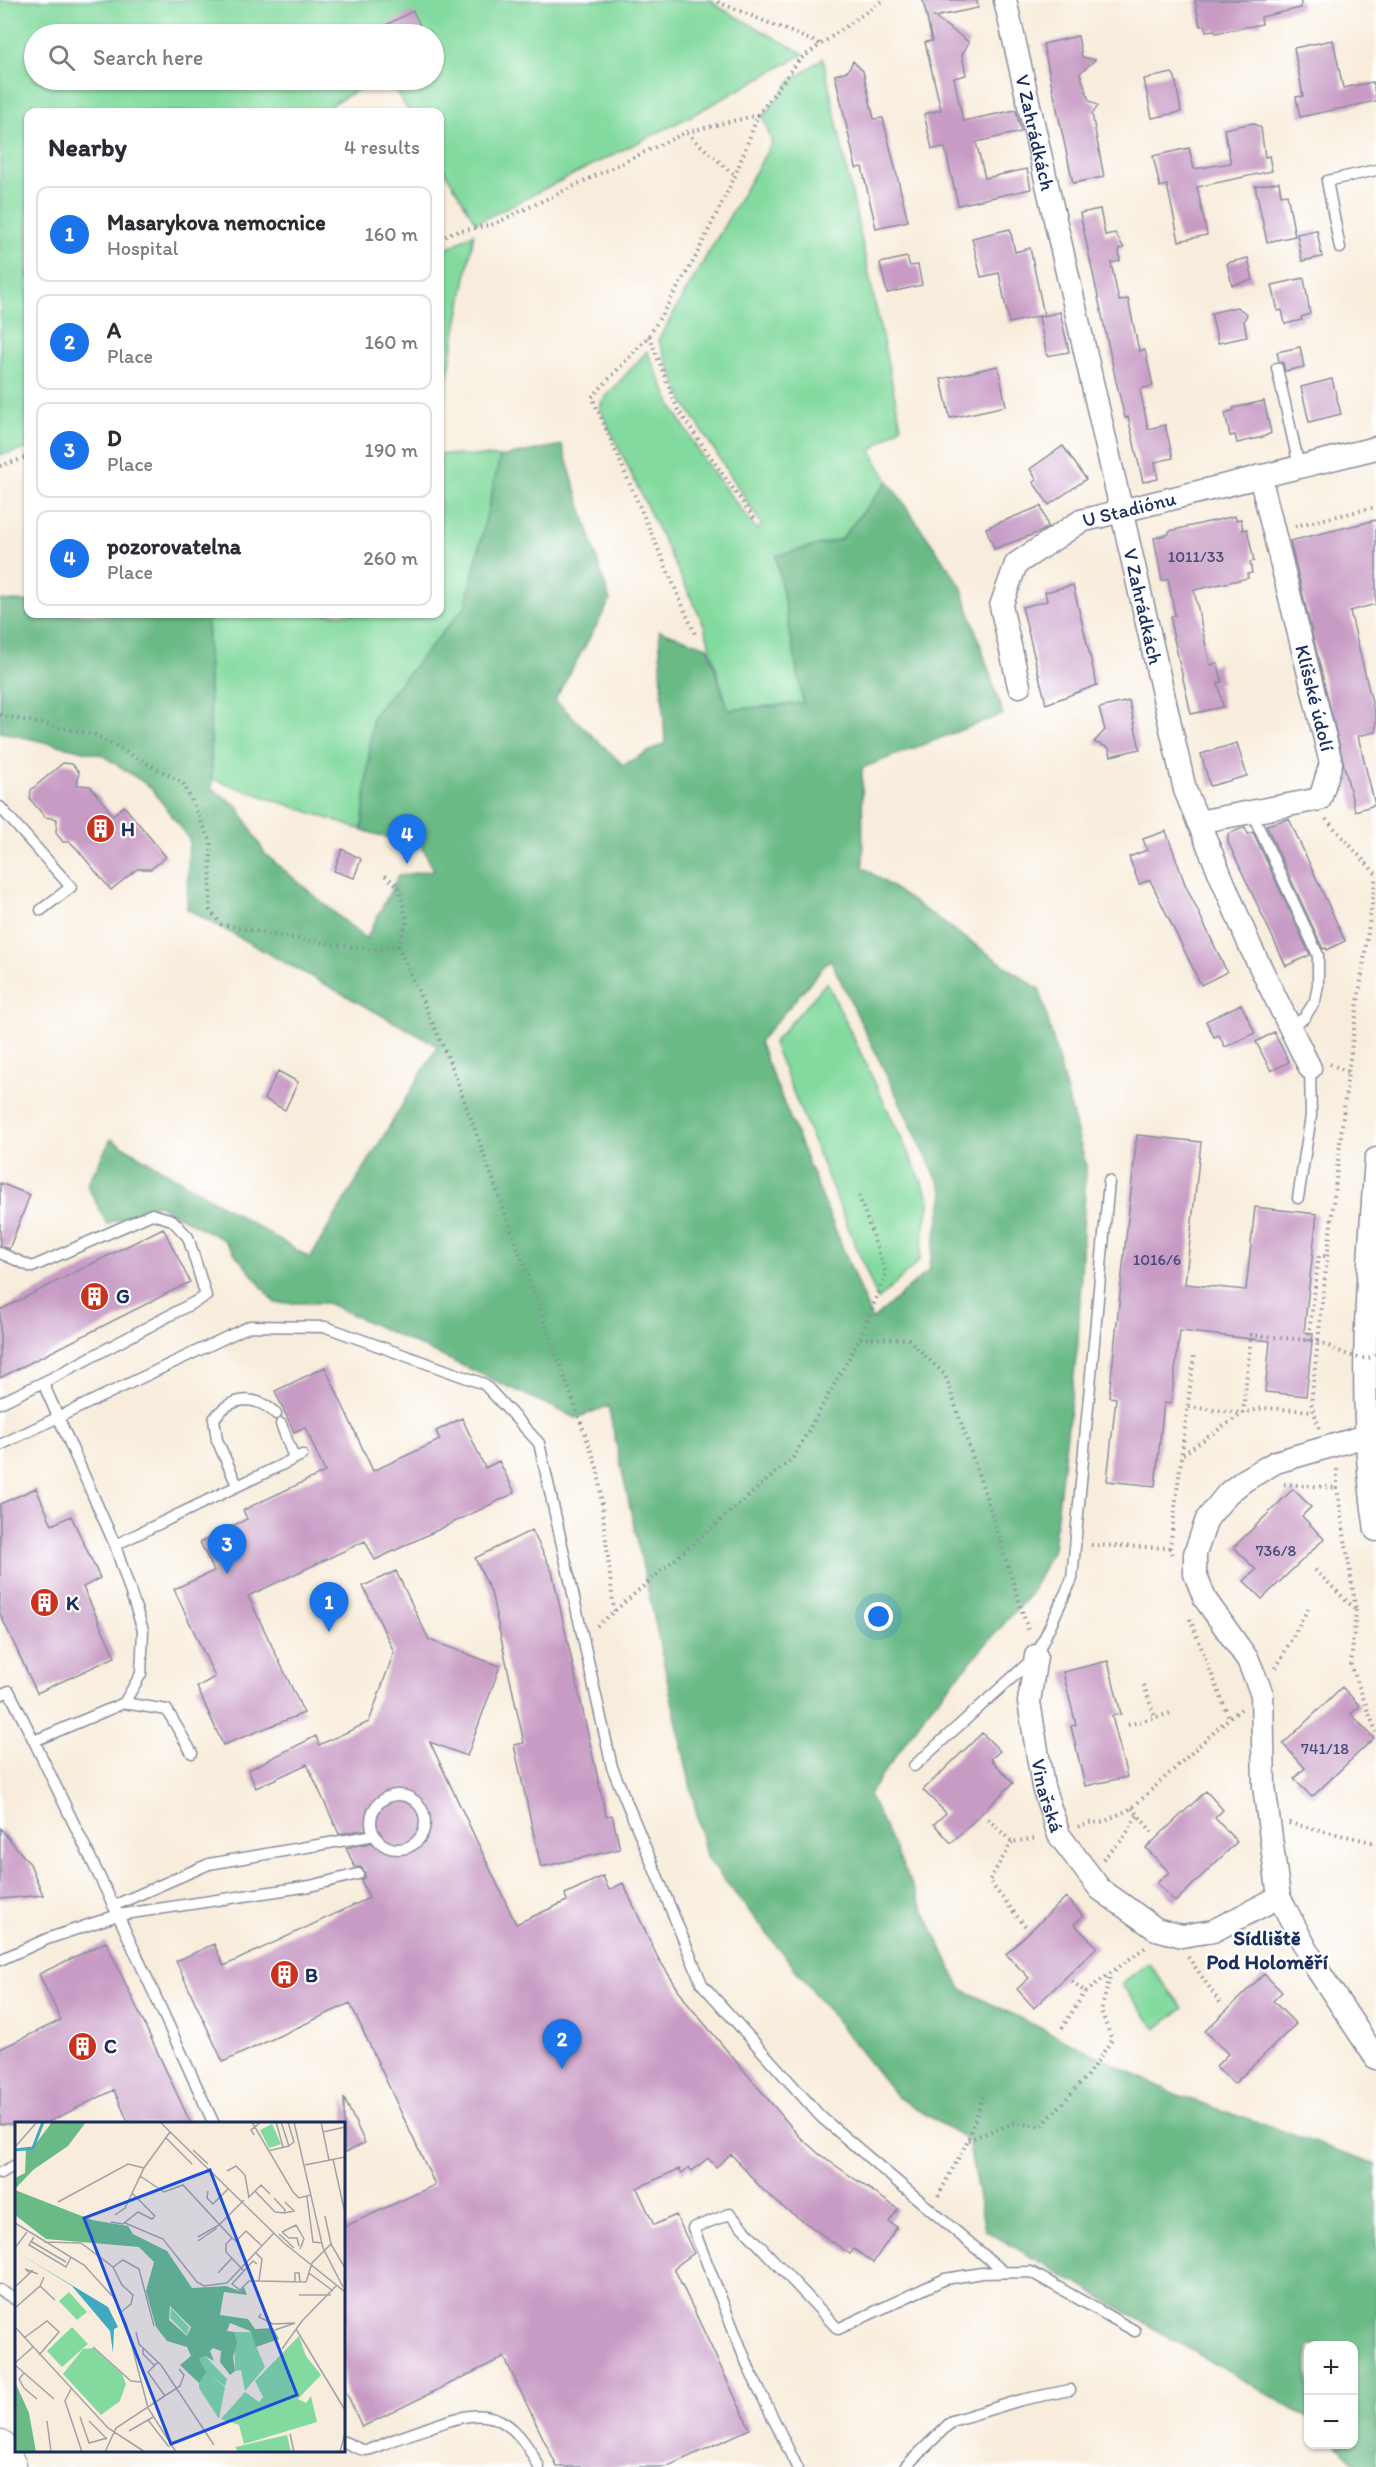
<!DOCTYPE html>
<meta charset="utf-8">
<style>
:root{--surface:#fff;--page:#f2f2f3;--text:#2b2b33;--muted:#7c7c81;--line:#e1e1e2;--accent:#1a73e8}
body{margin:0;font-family:Itim,sans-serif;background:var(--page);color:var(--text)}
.controls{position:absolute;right:18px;bottom:18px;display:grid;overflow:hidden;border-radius:12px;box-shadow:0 2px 4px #0004}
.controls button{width:54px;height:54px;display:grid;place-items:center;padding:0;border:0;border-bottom:2px solid var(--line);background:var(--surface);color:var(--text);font:30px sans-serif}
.you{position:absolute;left:879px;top:1617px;width:21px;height:21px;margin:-15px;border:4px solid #fff;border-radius:50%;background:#1a73e8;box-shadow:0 0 0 9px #1a73e833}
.badge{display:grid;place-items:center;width:39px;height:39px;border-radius:50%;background:var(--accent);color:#fff;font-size:20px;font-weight:700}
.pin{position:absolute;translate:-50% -50px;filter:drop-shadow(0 2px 3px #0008)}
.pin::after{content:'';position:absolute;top:32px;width:21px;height:18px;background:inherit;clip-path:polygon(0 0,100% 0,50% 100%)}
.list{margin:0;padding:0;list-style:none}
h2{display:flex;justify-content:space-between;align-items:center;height:78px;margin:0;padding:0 24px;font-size:26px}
h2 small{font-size:20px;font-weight:400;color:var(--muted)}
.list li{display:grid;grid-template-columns:39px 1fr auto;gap:18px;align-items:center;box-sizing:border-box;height:96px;margin:0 12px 12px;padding:0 12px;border:2px solid var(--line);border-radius:12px}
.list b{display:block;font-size:22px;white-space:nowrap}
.list p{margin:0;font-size:20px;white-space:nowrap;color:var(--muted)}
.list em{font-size:20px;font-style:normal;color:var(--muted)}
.icon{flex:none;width:33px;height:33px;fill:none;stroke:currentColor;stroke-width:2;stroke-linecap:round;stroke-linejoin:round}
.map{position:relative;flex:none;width:1376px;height:2467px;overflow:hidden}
.search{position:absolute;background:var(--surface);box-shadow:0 2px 4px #0004;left:24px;top:24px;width:420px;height:66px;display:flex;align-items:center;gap:15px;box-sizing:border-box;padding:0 21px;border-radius:33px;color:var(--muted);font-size:22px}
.panel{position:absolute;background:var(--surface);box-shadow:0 2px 4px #0004;left:24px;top:108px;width:420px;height:510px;border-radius:12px}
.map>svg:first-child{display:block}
.green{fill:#83da9f;stroke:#4f847e;stroke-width:1.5}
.forest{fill:#6aba86;stroke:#427472;stroke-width:1.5;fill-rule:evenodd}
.building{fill:#c89bc5}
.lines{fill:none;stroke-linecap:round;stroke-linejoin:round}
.lane-casing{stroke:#8a8e9d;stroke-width:13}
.street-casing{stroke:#8a8e9d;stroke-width:25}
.primary-casing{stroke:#8a8e9d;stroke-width:35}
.path{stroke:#8a8e9d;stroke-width:4;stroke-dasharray:1.5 4.5;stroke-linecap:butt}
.lane{stroke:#fff;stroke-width:10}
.street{stroke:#fff;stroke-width:22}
.primary{stroke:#fff;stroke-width:33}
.lane-bridge-casing{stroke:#8a8e9d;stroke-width:13;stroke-linecap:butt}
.path-bridge{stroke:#8a8e9d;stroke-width:4;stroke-dasharray:1.5 4.5;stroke-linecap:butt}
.lane-bridge{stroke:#fff;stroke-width:10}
.labels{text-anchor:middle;stroke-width:4.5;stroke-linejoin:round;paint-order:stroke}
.number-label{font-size:16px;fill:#464a78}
.street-label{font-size:20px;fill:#1b2f5e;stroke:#fff}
.poi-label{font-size:20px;font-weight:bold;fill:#1b2f5e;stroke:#fff;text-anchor:start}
.neighbourhood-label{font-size:21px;font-weight:bold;fill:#1b2f5e;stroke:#fff}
.inset-river{fill:none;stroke:#3fa9bf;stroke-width:3}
.inset-road{fill:none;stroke:#a0a1aa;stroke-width:1.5}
.view{fill:#1d4ed8;fill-opacity:0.15;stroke:#1d4ed8;stroke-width:3}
.inset-edge{fill:none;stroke:#1b2f5e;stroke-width:3}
</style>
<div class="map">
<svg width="1376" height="2467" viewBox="0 0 1376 2467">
<rect width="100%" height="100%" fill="#fff"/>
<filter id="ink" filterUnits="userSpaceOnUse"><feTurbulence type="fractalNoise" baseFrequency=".0167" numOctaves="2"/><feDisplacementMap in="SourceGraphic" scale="12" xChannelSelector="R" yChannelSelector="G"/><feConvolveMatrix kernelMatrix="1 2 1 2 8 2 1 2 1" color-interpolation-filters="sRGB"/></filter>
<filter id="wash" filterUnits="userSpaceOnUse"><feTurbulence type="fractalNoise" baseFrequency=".008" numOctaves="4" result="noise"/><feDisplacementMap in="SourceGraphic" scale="24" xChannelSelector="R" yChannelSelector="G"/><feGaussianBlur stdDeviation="1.35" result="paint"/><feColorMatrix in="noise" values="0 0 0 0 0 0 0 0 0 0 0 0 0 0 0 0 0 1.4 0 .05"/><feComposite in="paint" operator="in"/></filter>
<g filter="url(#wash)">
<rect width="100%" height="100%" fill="#f8eddc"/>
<path class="green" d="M0 0H712L717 6 804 54 687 118 476 223 440 163V112H409L389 80H434V34H34V80H374L331 105 332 112H28V449L0 455Z
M823 58 901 426 871 451 888 481 841 539 776 556 804 703 728 710 704 625 600 409 602 401 647 351 673 408 705 462 757 530 762 525 685 404 658 340 772 143 763 117 790 82Z
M474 233 440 418V253Z
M440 454 500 457 466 605 373 715 362 830 212 779 207 614H440Z
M827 982 930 1199 919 1261 878 1300 773 1043Z
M1148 1963 1183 2008 1156 2029 1121 1984Z"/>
<path class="forest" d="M562 445 610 601 555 700 623 765 665 743 659 630 708 647 728 710 803 703 776 556 841 539 888 481 961 586 1003 714 862 768 863 867 1040 990 1086 1166 1078 1342 1053 1549 1030 1594 928 1710 869 1794 961 1989 1175 2094 1376 2164V2467H1359L1337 2445 1354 2444V2346H1308V2418L985 2230 968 2140 897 2097 706 1857 608 1406 576 1418 327 1303H275L224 1240 156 1204 107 1224 87 1185 111 1139 310 1258 438 1046 187 909 189 838 150 787 102 755 0 732V600L28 602V614L207 615 212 789 238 806 265 854 366 939 398 876 434 870 416 836 388 838 362 830 373 715 466 605 500 457ZM830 959 944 1193 929 1270 872 1320 759 1042Z"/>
<g id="blocks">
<path class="building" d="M923 0H977L978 8 934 17 969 42 962 55 966 75 954 78 963 121 1016 110 1021 132 976 142 985 178 1027 169 1031 189 958 205 945 148 932 149 924 114 941 110 925 42 932 41Z
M1195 0H1301V8L1261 17 1262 24 1216 33 1215 30 1206 31 1205 25 1200 26Z
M413 11 424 34H369Z
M1078 36 1082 57 1095 60 1080 73 1089 100 1098 106 1092 114 1104 177 1073 183 1043 44Z
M1333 40 1343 88 1373 82 1376 101 1300 117 1296 97 1303 96 1294 48Z
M853 61 863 71 874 119 883 118 908 221 876 228 862 167 856 168 835 75 848 71Z
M1172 73 1175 77 1181 112 1152 118 1144 79Z
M1253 123 1261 128 1265 157 1269 156 1272 171 1197 187 1207 235 1179 241 1167 185 1160 187 1153 156 1189 148 1194 169 1231 163 1224 129Z
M1279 182 1281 195 1287 194 1295 236 1267 242 1255 186Z
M1100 209 1105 235 1115 233 1124 248 1119 249 1120 261 1111 263 1119 301 1128 299 1139 351 1145 350 1153 386 1140 389 1148 429 1165 425 1173 458 1155 462 1158 479 1143 482 1128 417 1125 418 1116 381 1080 213Z
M1010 229 1015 252 1030 248 1044 315 1009 323 999 273 981 277 972 238Z
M1317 230 1322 257 1302 261 1297 234Z
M907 257 910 266 918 265 922 285 887 293 880 263Z
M1248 258 1253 280 1232 285 1227 263Z
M1304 278 1310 314 1301 317 1302 320 1285 324 1282 310 1278 311 1272 285Z
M1237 307 1247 314 1244 321 1247 337 1218 343 1211 313Z
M1060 312 1069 352 1047 356 1039 317Z
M1300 347 1304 367 1285 371 1283 363 1279 361 1277 352Z
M998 366 1006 406 950 418 941 379Z
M1332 379 1341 414 1309 422 1301 387Z
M1264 401 1271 433 1263 437 1237 443 1235 435 1230 436 1225 413 1234 410 1233 408Z
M1063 446 1086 479 1049 505 1033 482 1037 480 1030 469Z
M1041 506 1048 527 1040 532 994 549 986 528Z
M1235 516 1236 520 1241 519 1243 530 1247 529 1254 561 1250 562 1252 573 1247 574 1248 578 1194 590 1210 665 1218 663 1222 682 1218 683 1223 707 1191 714 1172 630 1171 616 1175 615 1168 579 1162 581 1154 538 1169 534V531Z
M1376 520V604L1350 611 1376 719V732L1358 736 1375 805 1355 811 1290 541Z
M1073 585 1097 685 1046 704 1022 607 1047 601 1045 592Z
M1129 701 1140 749 1111 756 1109 748 1094 742 1105 730 1099 708Z
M1237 743 1247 776 1210 786 1201 754Z
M63 763 72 764 79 772 77 785 90 786 113 815 124 806 166 857 151 869H137L111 890 77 849 70 842H63L56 833 57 819 45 817 30 799 31 790Z
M1289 819 1345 941 1327 950 1326 948 1323 949 1266 825Z
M1245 827 1248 834 1253 832 1310 955 1286 966 1228 842V834Z
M1166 831 1185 884 1227 972 1201 985 1150 880 1139 884 1129 857 1147 850 1143 839Z
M342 849 361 859 354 878 334 871Z
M1241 1004 1255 1033 1225 1047 1219 1035 1214 1037 1206 1021Z
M1274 1032 1289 1062 1271 1071 1256 1042Z
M278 1071 298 1082 285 1110 264 1099Z
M1137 1135 1201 1142 1185 1284 1246 1290 1255 1207 1317 1214 1304 1332 1313 1333 1306 1396 1265 1392 1270 1341 1180 1331 1171 1404 1164 1403 1155 1486 1107 1481 1116 1398 1109 1397Z
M0 1183 30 1195 9 1249 0 1246Z
M163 1228 190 1282 0 1378V1310Z
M325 1367 373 1471 440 1440 436 1431 462 1418 485 1468 499 1461 515 1493 375 1560 365 1541 248 1596 304 1713 223 1745 197 1687 215 1677 174 1589 214 1571 200 1542 247 1519 243 1510 325 1472 305 1427 294 1432 275 1391Z
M36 1488 52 1525 71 1516 100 1578 83 1587 115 1657 37 1693 0 1614V1504Z
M1293 1489 1311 1507 1302 1516 1324 1539 1262 1599 1244 1581 1256 1570 1234 1547Z
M532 1530 552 1571 606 1816 612 1815 620 1849 541 1867 514 1745 524 1743 491 1592 475 1558Z
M396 1571 429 1640 500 1666 467 1756 430 1742 516 1924 567 1901 565 1894 603 1876 609 1890 623 1883 658 1958 687 2003 799 2136 819 2154 898 2209 889 2222 897 2227 873 2263 854 2249 850 2254 780 2205 762 2189 731 2154 716 2167 708 2158 692 2171 689 2167 682 2173 679 2169 637 2188 654 2225 676 2215 694 2253 674 2268 750 2429 666 2467H557L504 2357 362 2427 344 2387V2227L435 2185 350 2003 223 2062 176 1961 214 1944 224 1966 369 1898 361 1880 365 1877V1872L361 1867H355L346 1848 379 1841 382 1837 380 1830 374 1828 339 1834 307 1764 256 1788 248 1770 316 1736 319 1745 369 1722 394 1652 363 1586Z
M1108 1661 1121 1714 1112 1716 1127 1777 1085 1786 1071 1726 1076 1725 1063 1672Z
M1342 1687 1360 1706 1351 1714 1374 1738 1312 1797 1294 1779 1305 1768 1283 1744Z
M982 1733 1000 1751 991 1759 1013 1783 951 1843 934 1824 946 1813 923 1790Z
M1206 1791 1223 1810 1215 1818 1237 1842 1175 1902 1157 1883 1169 1872 1146 1848Z
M0 1828 30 1864 43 1895 0 1899Z
M1066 1897 1083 1916 1074 1924 1097 1947 1034 2008 1017 1989 1029 1978 1006 1954Z
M106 1942 191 2124H129L114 2090 44 2124H0V2049L61 2020 39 1974Z
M1264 1974 1282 1992 1273 2001 1296 2024 1234 2084 1216 2066 1228 2054 1205 2031Z
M344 2098 365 2143 344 2153Z"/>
</g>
</g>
<g filter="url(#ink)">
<use href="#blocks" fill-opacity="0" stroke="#8a8e9d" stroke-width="1.5"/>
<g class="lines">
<defs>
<path id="lane" d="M1340 248 1327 181 1376 170
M1277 368 1299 466
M0 807 71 887 41 910
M1252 813 1318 955V985L1315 1001 1304 1018 1290 1027
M1298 1198 1311 1116 1310 1068
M0 1253 32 1267 152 1214 172 1220 188 1237 206 1296 52 1378 0 1403
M43 1383 115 1545 143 1630 141 1674 124 1703 34 1741 118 1915 214 2124
M281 1424 294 1458
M0 1445 250 1326 326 1327 484 1384 539 1443 612 1767 702 1984 821 2117 1004 2272
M237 1485 217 1440 214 1419C230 1396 256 1394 276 1414
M115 1545 302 1455
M0 1695 9 1691 34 1741
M124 1703 167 1710 192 1753
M914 1766 1036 1656 1072 1579 1109 1181
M113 1906 209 1864
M0 1960 47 1939 118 1915 310 1886 358 1874
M0 2173 16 2165
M0 2290 16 2300
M344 2442C350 2444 359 2450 365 2450 374 2450 387 2442 396 2439 463 2417 500 2389 539 2467
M797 2467 750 2371 693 2228 730 2214 838 2329 945 2279 982 2273 1031 2272 1135 2331
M905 2467 952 2421 1021 2400 1070 2390"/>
<g id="street">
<path id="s1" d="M1005 0 1185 790 1250 946 1310 1068"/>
<path id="s2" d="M1019 686 1001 606 1016 564 1081 521 1376 448"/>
<path d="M1198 822 1320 799 1331 763 1260 476"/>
<path d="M1376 1159C1367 1283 1357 1407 1376 1530"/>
<path d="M1366 1436 1276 1462 1245 1480 1228 1493 1207 1519 1195 1554V1574L1205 1599 1248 1660 1262 1694 1264 1786 1279 1897 1317 1969 1376 2058"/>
<path id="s3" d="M1036 1656 1029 1702 1043 1787 1059 1835 1100 1889 1156 1929 1182 1936 1213 1931 1279 1897"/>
</g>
<path id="primary" d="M0 2446 10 2467"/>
</defs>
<use href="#lane" class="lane-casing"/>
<use href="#street" class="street-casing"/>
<use href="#primary" class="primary-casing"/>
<path class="path" d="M718 2 820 44
M758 115 799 60 883 0
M687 133 735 176
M440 239 451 233 494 224 687 132 758 115 735 176 694 260 649 336 592 397 696 636
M649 336 678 410 755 520
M0 466 28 457
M1295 526 1376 507
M0 715 95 735 183 783 211 842 210 910 221 924 284 937 376 950 398 946 407 921 399 887 382 873
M1326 819 1376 874
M398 946 453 1069 598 1470 614 1611
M1330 1064 1348 1072
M860 1338 908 1339 945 1375 989 1506 1029 1633
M1308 1341 1319 1256H1329
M1189 1407 1242 1413
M1243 1413 1251 1335 1318 1341
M1319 1428 1311 1403 1348 1072 1376 875
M1183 1454 1243 1413 1263 1408 1314 1411
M1284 1484 1337 1488
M1091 1545 1170 1548
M1172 1554 1170 1548 1194 1356
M1315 1570 1356 1610 1337 1488V1468
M1356 1610 1351 1665 1376 1732
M1190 1619 1229 1718
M597 1626 793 1458 860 1338 886 1274 859 1196
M1276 1668 1310 1605
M1144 1685 1155 1718
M1128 1725 1171 1713
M1132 1808 1154 1834
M988 1819 1012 1842 1037 1838
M1289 1823 1376 1843
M1078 1827 1088 1823 1103 1822 1132 1808 1229 1718 1241 1709
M1012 1842 989 1881 1025 1926
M1103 1859 1122 1840 1138 1815
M1188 1957 1221 2004
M1072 1981 1085 1992 1146 1947
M1062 2028 1085 1992
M968 2140 1014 2123 1042 2126 1086 2077 1112 2040 1101 2011 1111 1973
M938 2196 968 2140 983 2096"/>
<use href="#lane" class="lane"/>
<use href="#street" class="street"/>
<use href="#primary" class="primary"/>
<defs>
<path id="lane-bridge" d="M371 1822a27 27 0 1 1 54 0a27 27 0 1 1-54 0Z
M209 1864 375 1835"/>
</defs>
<use href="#lane-bridge" class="lane-bridge-casing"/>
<path class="path-bridge" d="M1318 1341C1334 1348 1360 1365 1376 1355"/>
<use href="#lane-bridge" class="lane-bridge"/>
</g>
</g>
<defs>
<symbol id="building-disc" viewBox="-11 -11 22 22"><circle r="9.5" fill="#c8321e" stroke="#fff"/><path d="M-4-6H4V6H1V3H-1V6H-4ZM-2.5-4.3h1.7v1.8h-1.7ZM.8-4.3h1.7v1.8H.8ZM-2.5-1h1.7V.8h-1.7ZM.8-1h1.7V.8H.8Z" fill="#fff"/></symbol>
</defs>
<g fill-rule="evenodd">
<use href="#building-disc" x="84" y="812" width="33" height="33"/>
<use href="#building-disc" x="78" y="1280" width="33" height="33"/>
<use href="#building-disc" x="28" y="1586" width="33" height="33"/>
<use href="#building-disc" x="268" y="1958" width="33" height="33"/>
<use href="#building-disc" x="66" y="2030" width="33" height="33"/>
</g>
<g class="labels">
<g class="number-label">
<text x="1196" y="562">1011/33</text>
<text x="1157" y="1265">1016/6</text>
<text x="1276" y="1556">736/8</text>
<text x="1325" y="1754">741/18</text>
</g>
<g class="street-label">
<text dy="7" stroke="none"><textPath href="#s1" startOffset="136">V Zahrádkách</textPath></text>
<text dy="7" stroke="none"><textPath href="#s2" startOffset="254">U Stadiónu</textPath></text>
<text dy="7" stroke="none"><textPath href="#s1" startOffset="622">V Zahrádkách</textPath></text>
<text transform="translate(1315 698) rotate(76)" y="7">Klíšské údolí</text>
<text dy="7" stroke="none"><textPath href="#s3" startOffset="142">Vinařská</textPath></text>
</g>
<g class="poi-label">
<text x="121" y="836">H</text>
<text x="116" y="1303">G</text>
<text x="66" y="1610">K</text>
<text x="305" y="1982">B</text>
<text x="104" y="2053">C</text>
</g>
<g class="neighbourhood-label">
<text x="1267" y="1945">Sídliště<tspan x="1267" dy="24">Pod Holoměří</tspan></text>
</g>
</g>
<g transform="translate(15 2122)">
<rect width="330" height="330" fill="#f8eddc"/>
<path d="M257 2 266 22 254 26 245 8ZM54 170 72 190 62 198 44 179ZM156 186 174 205 172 213 155 196ZM57 205 73 222 47 245 32 229ZM219 210H235L250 245 230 269 226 248 220 249ZM284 214 291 234 306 253 283 277 291 281 296 274 302 300 229 322 224 303 206 297 230 270 244 280 248 275 240 259ZM78 226 107 252 111 262 105 279 86 293 48 252 68 227ZM190 234 212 257 210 264 195 253 210 265 204 297 184 266V237ZM272 313 276 330H223L220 325Z" fill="#83da9f"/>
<path d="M37 0H71L53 24 18 48 0 67V56L10 51 11 27 19 24ZM0 68 77 98 113 104 118 112 152 129 177 166 211 164 225 169 229 165 232 173 209 170 205 193 233 197 240 207 258 206 264 217 241 225 235 209 215 201 212 209 219 210 222 221 218 235 220 249 215 253 205 240 206 229 198 226 195 229 199 239 190 234 184 237 191 250 184 261 165 243 176 234 172 225 152 219 141 205 131 169 139 140 124 125 31 117 0 93ZM155 184 176 205 172 214 154 198ZM0 260 14 291 21 330H0Z" fill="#6aba86" fill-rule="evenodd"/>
<path d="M0 129 93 185 103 205 99 207 98 231 95 209 57 164Z" fill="#3fa9bf"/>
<path class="inset-river" d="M0 28 18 26 28 0"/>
<path class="inset-road" d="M145 0 269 121 330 170M237 0 278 70 284 76 296 73M261 0 268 25M273 0 279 20 274 24M279 0 308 126 328 165M306 0 314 38M308 10 330 5M239 13 236 8 246 0M151 16 177 42M0 25 22 0M178 28 193 42M253 29 274 24 266 0M318 37 329 87M290 43 330 35M212 49 221 44 230 53 234 76M125 54 149 70 168 63 217 116 211 122V130L229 149M193 69 192 76 198 82 213 67M240 69 260 90M292 75 298 120 307 121M233 76 246 63 255 72M259 76 270 88 269 91 260 90M43 80 113 42 129 46M269 91 279 89 270 80M100 93 110 86 129 46 155 10M310 94 316 122M96 100 108 102 123 90 137 97 140 94 117 71M0 101 69 143 99 176 111 201 133 286 161 330M110 101 148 117 182 160 189 164 212 161 259 111M267 110 281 103 289 117 285 127M267 110 274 116H282L284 124M264 112 279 126M19 115 14 123 51 145 56 135M183 115 204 103 229 78M217 116 221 119 231 109 247 124M183 119 202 106M17 120 51 140M29 120 66 121 98 145 107 163 118 173 116 182 106 190M0 126 12 110M241 131 247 137 244 159 291 160 297 141 316 122 330 146M242 142 238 139 217 162 225 168 234 159H244M98 145 108 138 124 147 139 204M15 151 10 147 23 152M203 151 217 136M294 151 318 169M280 160V151H284L285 160M25 164 40 178M0 165 18 148M284 173H316M0 186 25 164 29 155M246 192 244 195 258 202 280 201M0 205 93 306 130 330M281 207 330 288M260 208 280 201M121 210 124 222 146 243 199 323M9 216 32 199 44 210 24 233M78 225 116 259 126 260M128 225V232L139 243M267 227 287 199 321 164M143 240 133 250 150 274M0 241 18 225M0 243 39 277M9 251 4 257 9 266 22 277M56 267 50 279 67 330M65 295 74 321 92 316M138 295 133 298 154 325M32 299 36 330M74 299 92 317M114 309 133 298M275 312 279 330M90 330 101 306 165 264 169 253 164 247M325 330 330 311"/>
<path class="view" d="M195 48 282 273 156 322 69 96Z"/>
<rect width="330" height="330" class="inset-edge"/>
</g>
</svg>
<div class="controls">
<button>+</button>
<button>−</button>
</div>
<div class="you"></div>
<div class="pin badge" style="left:329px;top:1632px">1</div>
<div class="pin badge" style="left:562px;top:2069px">2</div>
<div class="pin badge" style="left:227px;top:1574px">3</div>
<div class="pin badge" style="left:407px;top:864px">4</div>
<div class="search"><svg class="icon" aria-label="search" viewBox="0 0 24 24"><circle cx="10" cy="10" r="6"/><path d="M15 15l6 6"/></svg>Search here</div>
<section class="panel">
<h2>Nearby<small>4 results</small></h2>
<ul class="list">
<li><span class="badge">1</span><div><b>Masarykova nemocnice</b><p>Hospital</p></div><em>160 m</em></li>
<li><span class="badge">2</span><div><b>A</b><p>Place</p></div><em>160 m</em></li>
<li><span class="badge">3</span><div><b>D</b><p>Place</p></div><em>190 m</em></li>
<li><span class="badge">4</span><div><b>pozorovatelna</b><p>Place</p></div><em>260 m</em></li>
</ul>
</section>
</div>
